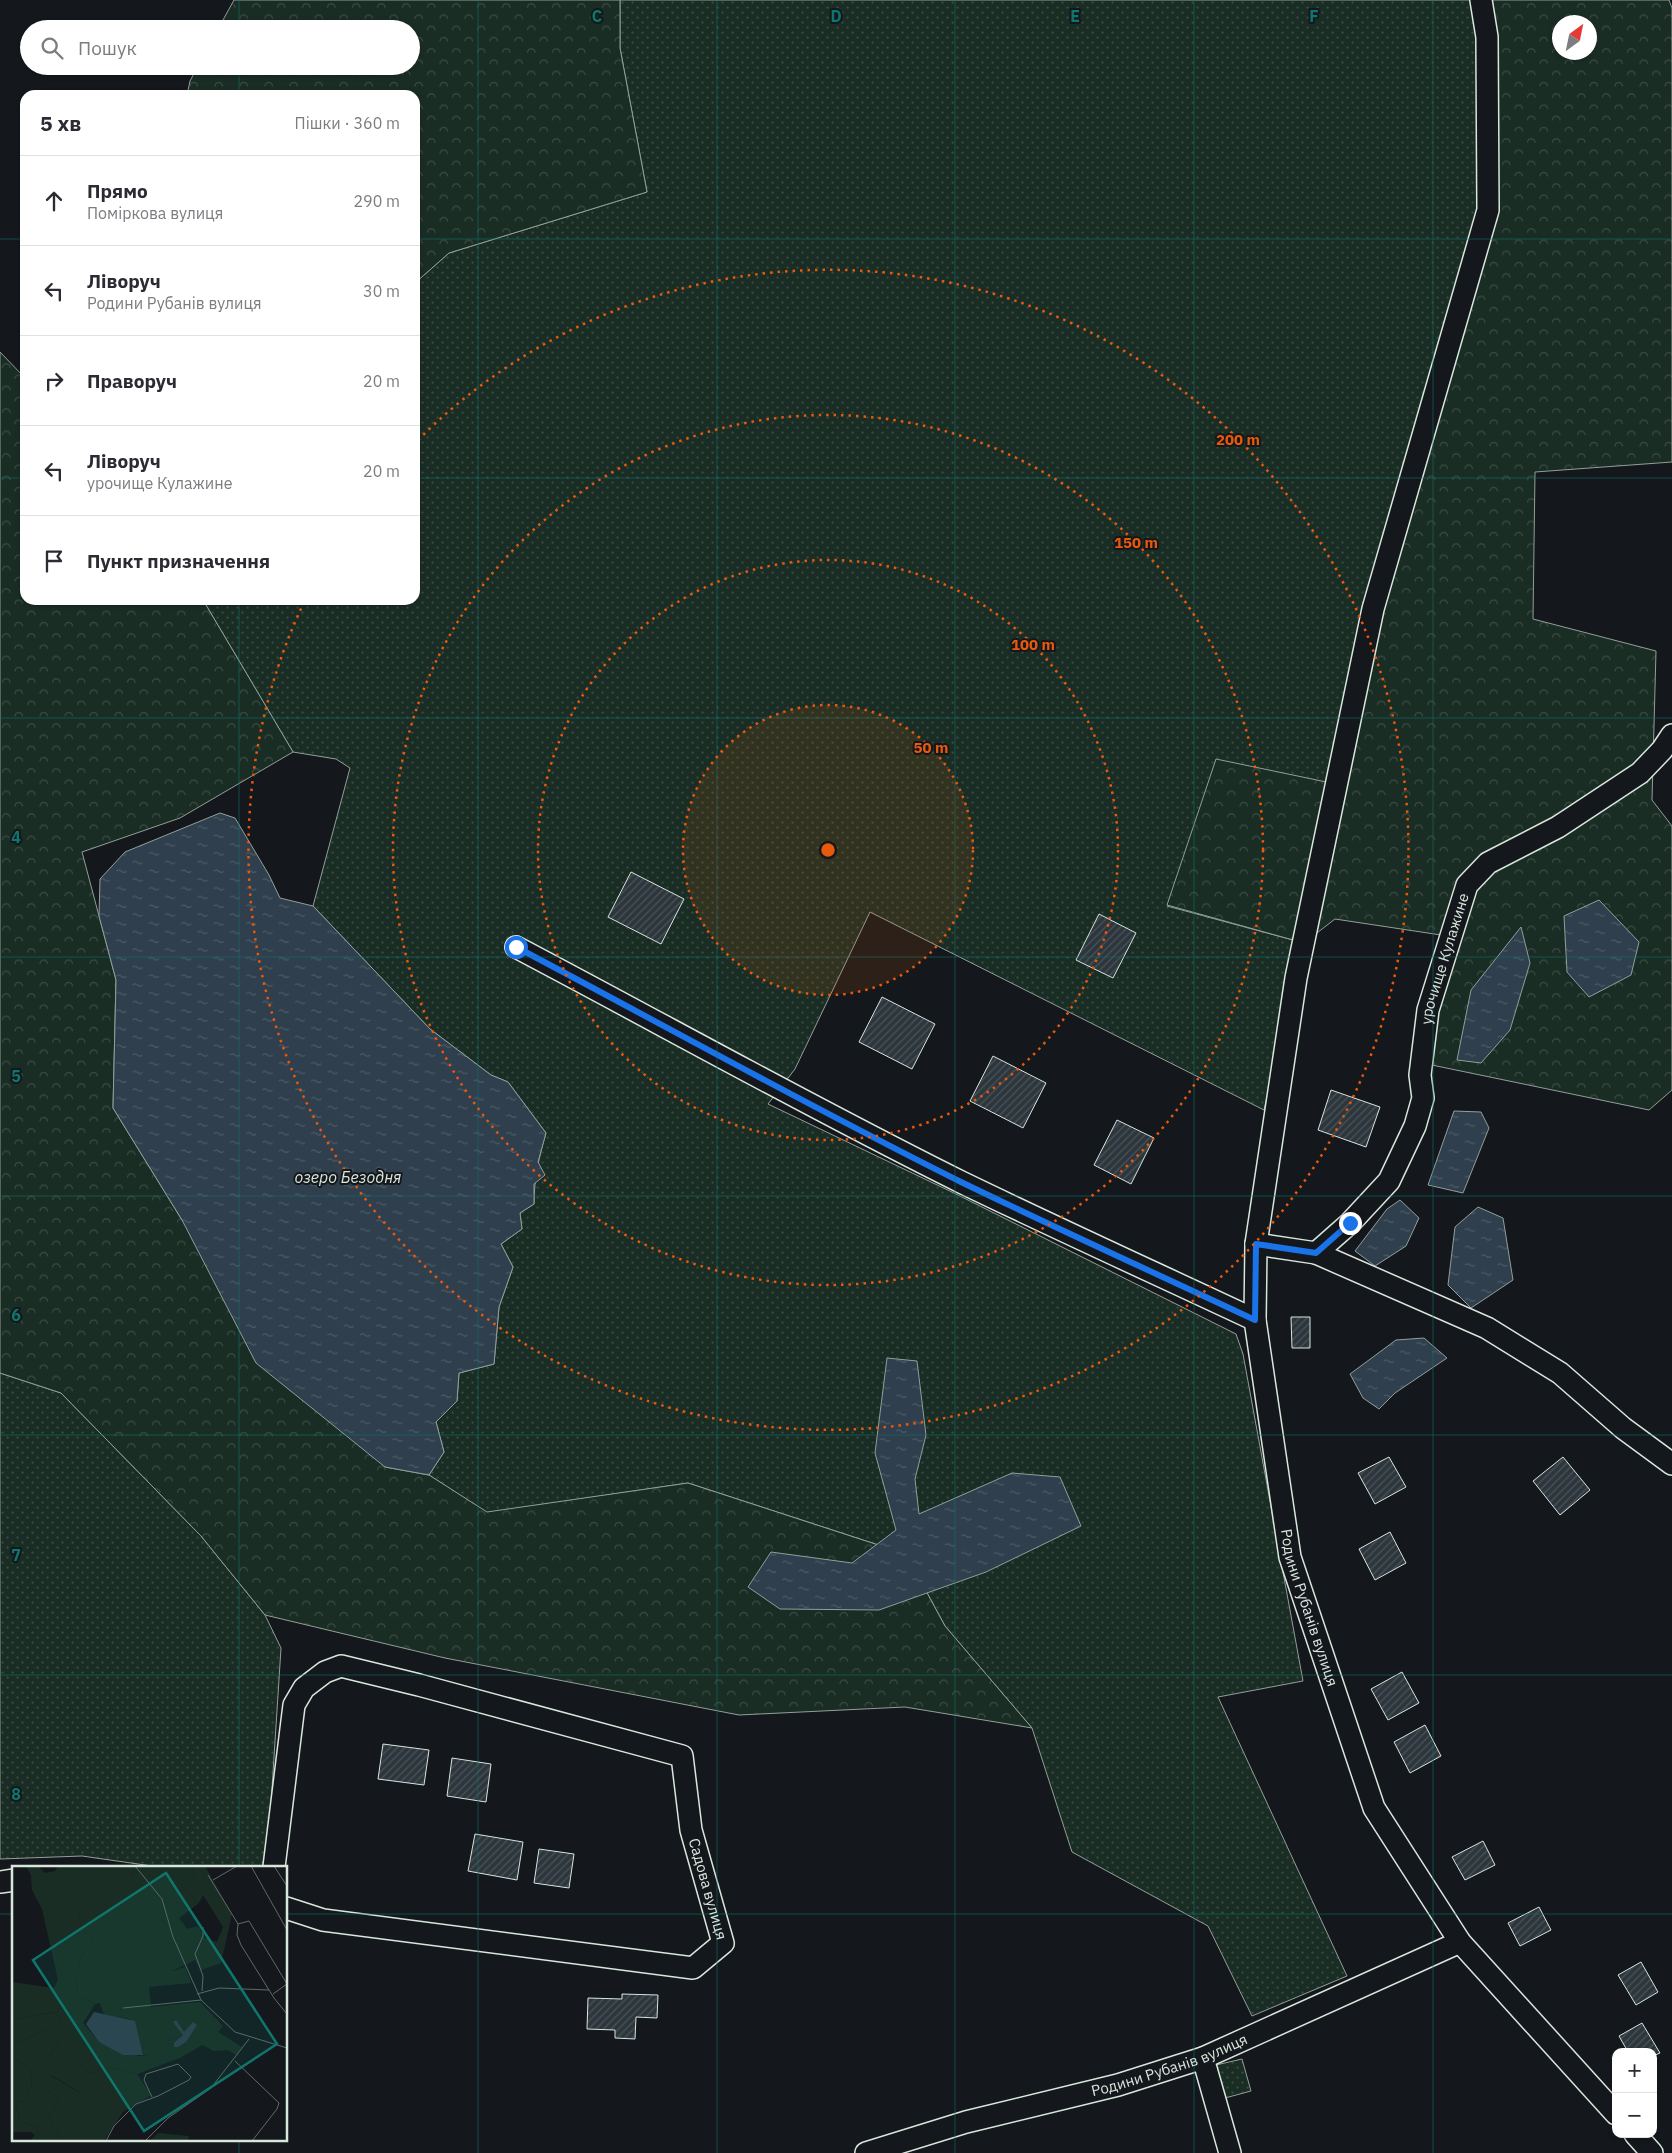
<!DOCTYPE html>
<html lang="uk">
<meta charset="utf-8">
<style>
:root{--surface:#fff;--page:#f7f7f7;--text:#2b2b33;--muted:#7c7c81;--line:#e1e1e2}
body{margin:0;font-family:"IBM Plex Sans",sans-serif;background:var(--page);color:var(--text)}
.controls{position:absolute;right:15px;bottom:15px;display:grid;overflow:hidden;border-radius:10px;box-shadow:0 1px 4px #0004}
.controls button{width:45px;height:45px;display:grid;place-items:center;padding:0;border:0;border-bottom:1px solid var(--line);background:var(--surface);color:var(--text);font:25px sans-serif}
.compass{position:absolute;left:1552px;top:15px;width:45px;height:45px;border-radius:50%;background:var(--surface);box-shadow:0 1px 4px #0004;rotate:33deg}
.stop{position:absolute;width:15px;height:15px;margin:-11px;border:4px solid #1a73e8;border-radius:50%;background:#fff}
.stop.end{background:#1a73e8;border-color:#fff;box-shadow:0 1px 5px #0008}
.list{margin:0;padding:0;list-style:none}
h2{display:flex;justify-content:space-between;align-items:center;height:65px;margin:0;padding:0 20px;font-size:21px}
h2 small{font-size:16px;font-weight:400;color:var(--muted)}
.list li{display:grid;grid-template-columns:32px 1fr auto;gap:15px;align-items:center;box-sizing:border-box;height:90px;padding:0 20px;border-top:1px solid var(--line)}
.list b{display:block;font-size:19px;white-space:nowrap}
.list p{margin:0;font-size:16px;white-space:nowrap;color:var(--muted)}
.list em{font-size:16px;font-style:normal;color:var(--muted)}
.icon{flex:none;width:28px;height:28px;fill:none;stroke:currentColor;stroke-width:2;stroke-linecap:round;stroke-linejoin:round}
.map{position:relative;flex:none;width:1672px;height:2153px;overflow:hidden}
.search{position:absolute;background:var(--surface);box-shadow:0 1px 4px #0004;left:20px;top:20px;width:400px;height:55px;display:flex;align-items:center;gap:12px;box-sizing:border-box;padding:0 18px;border-radius:28px;color:var(--muted);font-size:19px}
.panel{position:absolute;background:var(--surface);box-shadow:0 1px 4px #0004;left:20px;top:90px;width:400px;height:515px;border-radius:15px}
.map>svg:first-child{display:block}
.grass{fill:url(#grass-dots);stroke:#939e99}
.forest{fill:url(#forest-crowns);stroke:#939e99;fill-rule:evenodd}
.water{fill:url(#water-ripples);stroke:#939e99}
.building{fill:url(#building-hatch);stroke:#d8e6dc}
.lines{fill:none;stroke-linecap:round;stroke-linejoin:round}
.minor-casing{stroke:#d8e6dc;stroke-width:24}
.minor{stroke:#14181c;stroke-width:21}
.route{stroke:#1a73e8;stroke-width:6}
.grid{fill:none;stroke:#0f766e;stroke-width:1;stroke-opacity:0.55}
.ring{fill:none;stroke:#e8590c;stroke-width:2.5;stroke-dasharray:2.5 5}
.labels{text-anchor:middle;stroke-width:4;stroke-linejoin:round;paint-order:stroke}
.street-label{font-size:15px;fill:#d8e6dc;stroke:#14181c}
.water-label{font-size:16px;font-style:italic;fill:#d8e6dc;stroke:#14181c}
.inset-road{fill:none;stroke:#626a69;stroke-width:1}
.view{fill:#0f766e;fill-opacity:0.15;stroke:#0f766e;stroke-width:2.5}
.inset-edge{fill:none;stroke:#d8e6dc;stroke-width:2.5}
.grid-label{font-size:16px;text-anchor:middle;font-weight:bold;fill:#0f766e;stroke:#14181c;stroke-width:4;stroke-linejoin:round;paint-order:stroke}
.centre{fill:#e8590c;stroke:#14181c;stroke-width:2.5}
.ring-label{font-size:15px;text-anchor:middle;font-weight:bold;fill:#e8590c;stroke:#14181c;stroke-width:4;stroke-linejoin:round;paint-order:stroke}
</style>
<div class="map">
<svg width="1672" height="2153" viewBox="0 0 1672 2153">
<defs>
<pattern id="grass-dots" width="8" height="8" patternUnits="userSpaceOnUse" patternTransform="scale(1.25)"><rect width="8" height="8" fill="#1a2d24"/><path d="M2 2h.1M6 6h.1" fill="none" stroke="#3b4b43" stroke-width="1.8" stroke-linecap="round"/></pattern>
<pattern id="forest-crowns" width="20" height="18" patternUnits="userSpaceOnUse" patternTransform="scale(1.25)"><rect width="20" height="18" fill="#1a2d24"/><path d="M2 6a3 3 0 1 1 6 0M12 15a3 3 0 1 1 6 0" fill="none" stroke="#3b4b43"/></pattern>
<pattern id="water-ripples" width="26" height="14" patternUnits="userSpaceOnUse" patternTransform="scale(1.25)"><rect width="26" height="14" fill="#2f3f4d"/><path d="M2 4q2-2 4 0t4 0M15 11q2-2 4 0t4 0" fill="none" stroke="#4c5b66"/></pattern>
<pattern id="building-hatch" width="6" height="6" patternUnits="userSpaceOnUse" patternTransform="scale(1.25)"><rect width="6" height="6" fill="#2c363c"/><path d="M-1 1l2-2M0 6l6-6M5 7l2-2" fill="none" stroke="#4a5358"/></pattern>
</defs>
<rect width="100%" height="100%" fill="#14181c"/>
<path class="grass" d="M620 0H1481L1488 210 1337 784 1167 906 1304 943 1264 1110 870 912 795 1069 768 1104 954 1193 1236 1334 1243 1354 1303 1681 1218 1697 1347 1976 1252 2016 1208 1926 1072 1852 1032 1728 945 1626 906 1554 688 1483 487 1513 429 1475 444 1452 436 1422 457 1401 459 1373 494 1364 499 1307 513 1267 501 1244 522 1229 520 1213 534 1204C534 1179 539 1157 546 1133L508 1082 491 1075 430 1029 313 906 350 768 336 759 293 752 203 600H415V283L449 253 647 192 620 48Z
M0 1373 61 1393 201 1536 265 1615 281 1648 267 1867H159L82 1856 0 1859Z
M1242 2059 1251 2091 1225 2098 1216 2065Z"/>
<path class="forest" d="M234 0H620V48L647 192 449 253 415 283V95H187L190 81 198 66H411V29H218Z
M1481 0H1669L1672 8V462L1535 472 1533 619 1656 651 1652 800 1672 826V1090L1649 1110 1427 1064 1441 935 1335 919 1304 943 1167 905 1216 759 1336 784 1488 210ZM1560 22H1590V52H1560Z
M0 352 25 378V600H203L293 752 180 818 82 852 116 980 113 1108 182 1220 385 1467 429 1475 487 1512 688 1483 906 1554 945 1626 1032 1728 905 1707 739 1715 445 1658 265 1615 201 1536 61 1393 0 1373Z"/>
<path class="water" d="M220 813 235 818 269 875 280 898 313 906 430 1029 491 1075 508 1082 546 1133 538 1162 545 1175 534 1184V1204L520 1213 522 1229 501 1244 513 1267 499 1307 494 1364 459 1373 457 1401 436 1422 444 1452 429 1475 385 1467 256 1363 182 1220 113 1108 116 980 99 916 100 879 125 852Z
M1599 900 1639 942 1631 975 1589 997 1567 972 1564 916Z
M1521 927 1530 963 1510 1030 1481 1063 1457 1060 1471 990Z
M1454 1111 1481 1112 1489 1128 1463 1193 1428 1185Z
M1400 1200 1419 1218 1406 1246 1375 1266 1355 1251 1387 1209Z
M1478 1207 1503 1218 1513 1280 1471 1308 1448 1285 1455 1227Z
M1424 1338 1447 1358 1395 1393 1379 1409 1363 1398 1350 1374 1396 1340Z
M887 1358 917 1361 926 1435 915 1479 919 1514 1012 1473 1060 1477 1081 1526 986 1572 879 1610 780 1609 748 1587 771 1552 852 1563 896 1530 875 1453Z"/>
<path class="building" d="M631 872 684 899 661 944 608 917Z
M1099 914 1136 933 1113 978 1076 960Z
M882 997 935 1024 912 1069 859 1042Z
M993 1056 1046 1083 1023 1128 970 1101Z
M1331 1090 1380 1107 1366 1147 1318 1130Z
M1117 1120 1154 1138 1131 1184 1094 1165Z
M1291 1317H1310V1348H1292Z
M1389 1457 1406 1487 1375 1504 1358 1473Z
M1563 1457 1590 1490 1560 1515 1533 1481Z
M1390 1532 1406 1563 1375 1580 1359 1549Z
M1402 1672 1419 1703 1388 1720 1371 1689Z
M1425 1725 1441 1756 1410 1773 1394 1742Z
M383 1744 429 1750 424 1785 378 1779Z
M452 1758 491 1764 486 1802 447 1796Z
M475 1834 523 1842 517 1880 468 1871Z
M1483 1841 1495 1865 1465 1880 1452 1857Z
M539 1849 574 1854 569 1888 534 1883Z
M1539 1907 1551 1930 1520 1946 1508 1923Z
M1641 1962 1658 1992 1636 2005 1618 1975Z
M622 1994 658 1995 657 2018 636 2017 635 2039 615 2038V2030L587 2029 588 1998 622 1999Z
M1642 2023 1660 2053 1653 2056V2052H1628L1619 2036Z"/>
<g class="lines">
<defs>
<g id="minor">
<path id="s1" d="M1481 0 1487 37 1488 210 1373 609 1296 978 1256 1244 1255 1320 1290 1557 1374 1808 1460 1942 1616 2114"/>
<path d="M516 947C664 1025 810 1107 961 1182 1058 1229 1157 1274 1255 1320"/>
<path d="M1256 1244 1316 1253 1487 1328 1560 1373 1623 1428 1672 1464"/>
<path id="s2" d="M1316 1253 1350 1223 1389 1181 1415 1126 1423 1098 1420 1075 1428 1010 1467 885 1488 863 1558 827 1640 773 1662 750 1672 735"/>
<path id="s3" d="M274 1867 294 1705 304 1688 325 1672 341 1666 419 1685 682 1756 691 1830 723 1943 693 1968 323 1920 286 1908"/>
<path d="M0 1882 14 1880"/>
<path d="M1203 2058 1230 2153"/>
<path d="M1635 2134 1652 2153"/>
<path id="s4" d="M866 2153 966 2122 1118 2085 1203 2058 1460 1942"/>
</g>
</defs>
<use href="#minor" class="minor-casing"/>
<use href="#minor" class="minor"/>
</g>
<g class="lines">
<path class="route" d="M516 947C664 1025 810 1107 961 1182 1058 1229 1157 1274 1255 1320L1256 1244 1316 1253 1350 1223"/>
</g>
<path class="grid" d="M239 0V29M478 0V2153M717 0V2153M955 0V2153M1194 0V2153M1433 0V2153M239 66V95M0 239H25M415 239H1672M0 478H25M415 478H1672M239 600V1867M0 718H1672M0 957H1672M0 1196H1672M0 1435H1672M0 1675H1672M0 1914H14M286 1914H1672M239 2139V2153"/>
<circle cx="828" cy="850" r="145" fill="#e8590c" fill-opacity=".12"/>
<g class="ring">
<circle cx="828" cy="850" r="145"/>
<circle cx="828" cy="850" r="290"/>
<circle cx="828" cy="850" r="435"/>
<path d="M418 440A580 580 0 1 1 305 600"/>
</g>
<g class="labels">
<g class="street-label">
<text dy="5" stroke="none"><textPath href="#s2" startOffset="335">урочище Кулажине</textPath></text>
<text dy="5" stroke="none"><textPath href="#s1" startOffset="1641">Родини Рубанів вулиця</textPath></text>
<text dy="5" stroke="none"><textPath href="#s3" startOffset="715">Садова вулиця</textPath></text>
<text dy="5" stroke="none"><textPath href="#s4" startOffset="316">Родини Рубанів вулиця</textPath></text>
</g>
<g class="water-label">
<text x="348" y="1183">озеро Безодня</text>
</g>
</g>
<g transform="translate(12 1866)">
<rect width="275" height="275" fill="#14181c"/>
<path d="M63 0H113L120 8 126 3 141 20 150 33 167 87 161 105 173 101 179 117 137 121 139 141 188 136 211 160 206 166 230 181 224 189 216 184 202 185 173 170 152 176 138 189H131L123 158 117 153 92 149 88 137 83 138 66 130 64 113 69 90 82 75 67 57 66 43 82 30ZM144 0H180L183 16 192 28 186 38 175 24 168 25ZM42 146 49 154 45 159 0 179V154ZM49 175 54 189 78 207 97 201 125 208 139 229 111 246 92 275H44L47 270 37 252 48 234 32 221 38 209 68 227 38 189ZM0 192 18 201 20 220 13 234 4 236 8 255 26 262 25 274 28 275H18L23 269 19 266H0Z" fill="#1a2d24"/>
<path d="M14 0H26L33 7 43 5 46 0H63L89 27 66 43 67 57 82 75 69 90 64 113 66 130 83 138 71 157 87 176 127 190 137 189 152 176 173 170 192 178 168 192 125 208 98 201 78 207 54 189 48 176 38 189 65 218 69 227 39 209 32 221 48 234 37 252 47 270 44 275 25 274 26 262 8 255 4 236 13 234 20 220 18 201 0 192V179L45 159 49 154 42 146 0 154V116L42 122 46 114 30 43 20 24 19 9ZM113 0H144L168 25 175 24 186 38 167 52 175 63 186 60 193 72 205 76 211 61 183 16 180 0H193L220 48 209 97 189 104 183 94 160 105 157 91 167 87 150 33 126 3 120 8ZM146 267 177 270 176 275H138Z" fill="#1a2d24"/>
<path d="M82 146 123 155 131 189H111L87 176 74 158ZM164 154 172 166 181 156 185 159 174 176 166 181H162V177L171 169 161 156Z" fill="#2f3f4d"/>
<path class="inset-road" d="M123 0 150 33 161 71 189 134 223 166 275 182M239 0 275 64M262 0 275 20M196 9 226 58M201 14 225 0M226 58 225 69 229 79 262 132 275 148M226 58 237 55 275 118M190 125 191 110 183 88 191 70V61M185 128 207 122 257 124M261 128 275 118M111 142 189 134M223 195 267 237 265 243 240 275M94 275 102 260 124 238 146 230 177 214 179 211 166 198 134 208 132 214 140 231M133 275 156 252 199 222 237 173"/>
<path class="view" d="M154 7 265 178 132 265 21 94Z"/>
<rect width="275" height="275" class="inset-edge"/>
</g>
<g class="grid-label">
<text x="597" y="22">C</text>
<text x="836" y="22">D</text>
<text x="1075" y="22">E</text>
<text x="1314" y="22">F</text>
<text x="16" y="843">4</text>
<text x="16" y="1082">5</text>
<text x="16" y="1321">6</text>
<text x="16" y="1561">7</text>
<text x="16" y="1800">8</text>
</g>
<circle cx="828" cy="850" r="8" class="centre"/>
<g class="ring-label">
<text x="1238" y="445">200 m</text>
<text x="1136" y="548">150 m</text>
<text x="1033" y="650">100 m</text>
<text x="931" y="753">50 m</text>
</g>
</svg>
<div class="controls">
<button>+</button>
<button>−</button>
</div>
<svg class="compass" viewBox="-18 -18 36 36"><path d="M0-13l5 13h-10z" fill="#e53935"/><path d="M0 13l5-13h-10z" fill="#7c7c81"/></svg>
<div class="stop" style="left:516px;top:947px"></div>
<div class="stop end" style="left:1350px;top:1223px"></div>
<div class="search"><svg class="icon" aria-label="search" viewBox="0 0 24 24"><circle cx="10" cy="10" r="6"/><path d="M15 15l6 6"/></svg>Пошук</div>
<section class="panel">
<h2>5 хв<small>Пішки · 360 m</small></h2>
<ul class="list">
<li><svg class="icon" aria-label="ahead" viewBox="0 0 24 24"><path d="M12 20V5M6 11l6-6 6 6"/></svg><div><b>Прямо</b><p>Поміркова вулиця</p></div><em>290 m</em></li>
<li><svg class="icon" aria-label="left" viewBox="0 0 24 24"><path d="M17 20v-9H6M10 6l-5 5 5 5"/></svg><div><b>Ліворуч</b><p>Родини Рубанів вулиця</p></div><em>30 m</em></li>
<li><svg class="icon" aria-label="right" viewBox="0 0 24 24"><path d="M7 20v-9h11M14 6l5 5-5 5"/></svg><div><b>Праворуч</b></div><em>20 m</em></li>
<li><svg class="icon" aria-label="left" viewBox="0 0 24 24"><path d="M17 20v-9H6M10 6l-5 5 5 5"/></svg><div><b>Ліворуч</b><p>урочище Кулажине</p></div><em>20 m</em></li>
<li><svg class="icon" aria-label="arrive" viewBox="0 0 24 24"><path d="M6 21V4h12l-3 4 3 4H6"/></svg><div><b>Пункт призначення</b></div></li>
</ul>
</section>
</div>
